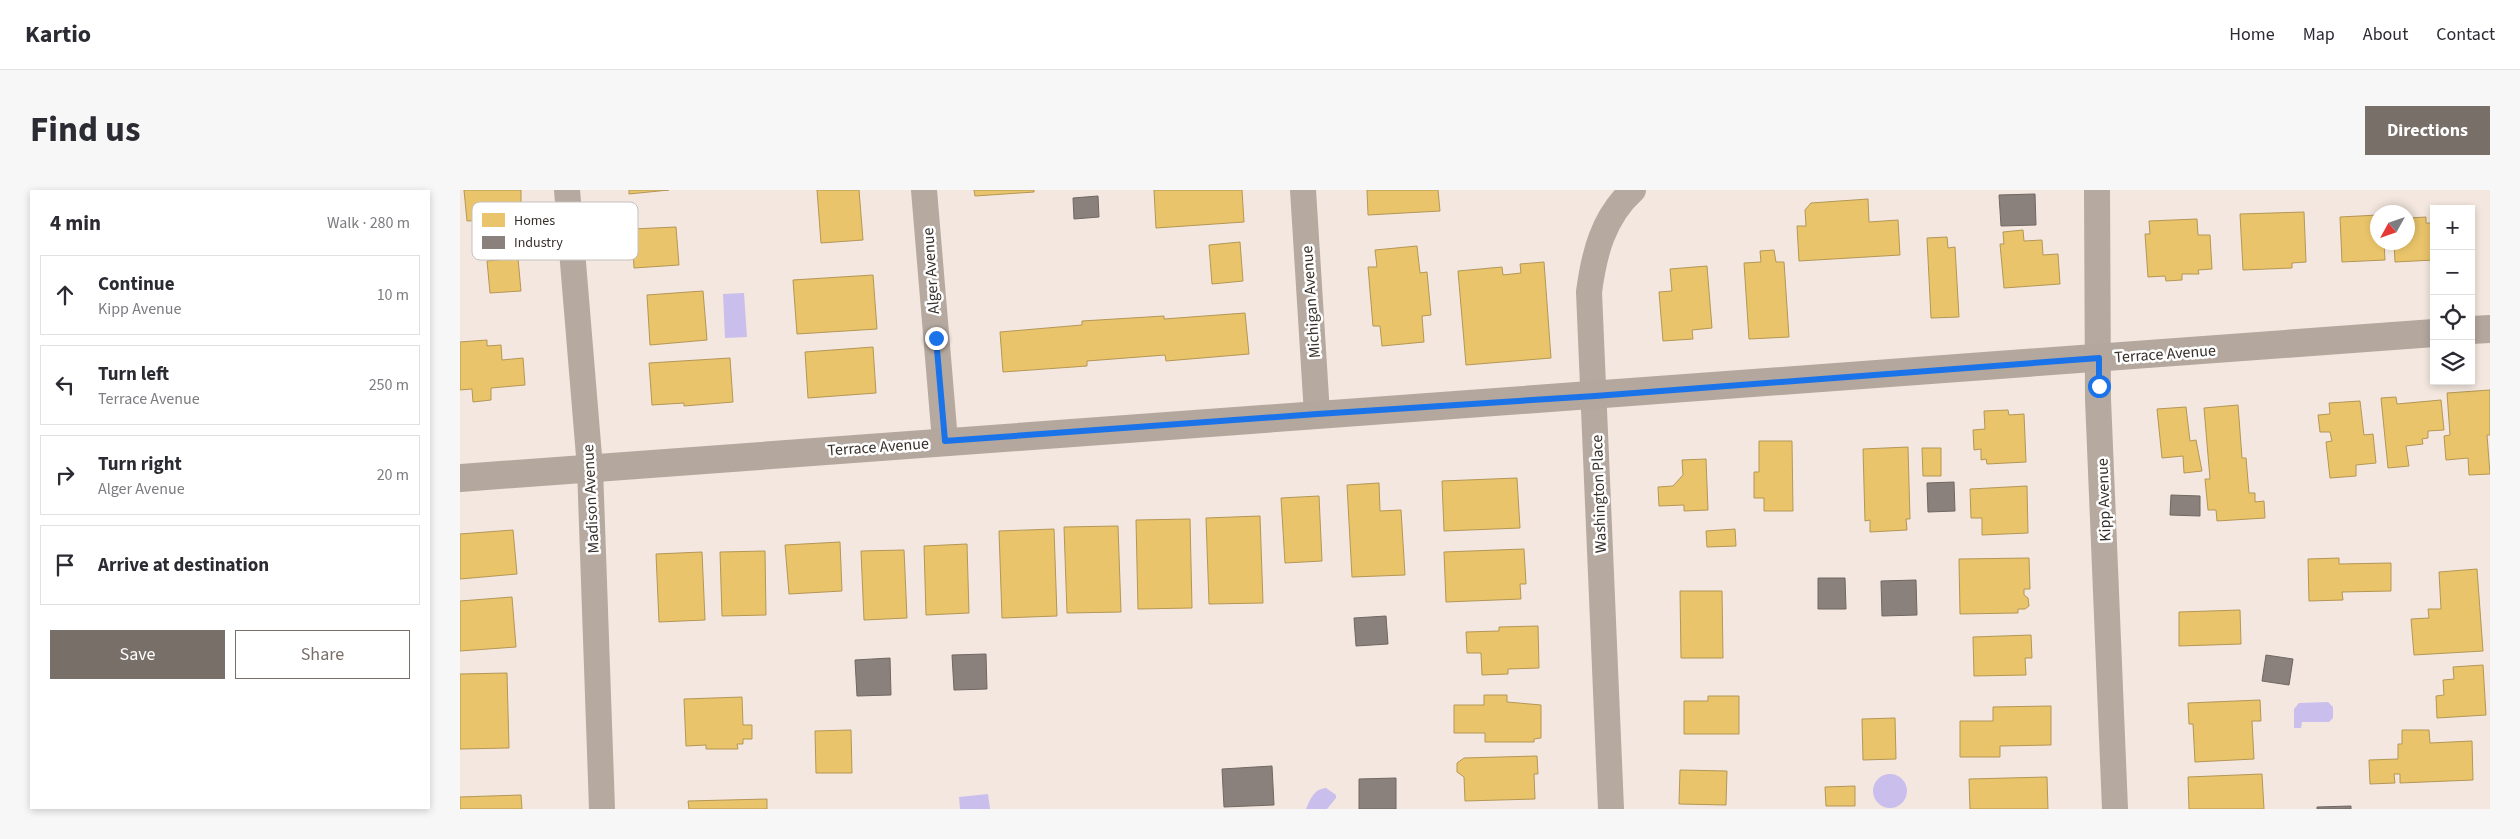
<!DOCTYPE html>
<meta charset="utf-8">
<style>
:root{--surface:#fff;--page:#f7f7f7;--text:#2b2b33;--muted:#7c7c81;--line:#e1e1e2;--accent:#796f69}
body{margin:0;font-family:"Source Sans 3",sans-serif;background:var(--page);color:var(--text)}
.controls{position:absolute;right:15px;top:15px;display:grid;overflow:hidden;border-radius:0px;box-shadow:0 2px 8px #0003}
.controls button{width:45px;height:45px;display:grid;place-items:center;padding:0;border:0;border-bottom:1px solid var(--line);background:var(--surface);color:var(--text);font:25px sans-serif}
.compass{position:absolute;left:1910px;top:15px;width:45px;height:45px;border-radius:50%;background:var(--surface);box-shadow:0 2px 8px #0003;rotate:230deg}
.stop{position:absolute;width:15px;height:15px;margin:-11px;border:4px solid #1a73e8;border-radius:50%;background:#fff}
.stop.end{background:#1a73e8;border-color:#fff;box-shadow:0 1px 5px #0008}
.list{margin:0;padding:0;list-style:none}
h2{display:flex;justify-content:space-between;align-items:center;height:65px;margin:0;padding:0 20px;font-size:21px}
h2 small{font-size:16px;font-weight:400;color:var(--muted)}
.list li{display:grid;grid-template-columns:32px 1fr auto;gap:15px;align-items:center;box-sizing:border-box;height:80px;margin:0 10px 10px;padding:0 10px;border:1px solid var(--line);border-radius:0px}
.list b{display:block;font-size:19px;white-space:nowrap}
.list p{margin:0;font-size:16px;white-space:nowrap;color:var(--muted)}
.list em{font-size:16px;font-style:normal;color:var(--muted)}
.actions{display:flex;gap:10px;padding:15px 20px}
.actions a{flex:1;padding:11px 0;border:1px solid var(--accent);border-radius:0px;text-align:center;font-size:18px;color:var(--accent)}
.actions .main{background:var(--accent);color:#fff}
.icon{flex:none;width:28px;height:28px;fill:none;stroke:currentColor;stroke-width:2;stroke-linecap:round;stroke-linejoin:round}
.map{position:relative;flex:none;width:2030px;height:619px;overflow:hidden;border-radius:0px}
header{display:flex;align-items:center;gap:30px;box-sizing:border-box;height:70px;padding:0 25px;background:var(--surface);border-bottom:1px solid var(--line)}
header strong{font-size:24px}
nav{display:flex;gap:28px;margin-inline-start:auto;font-size:18px}
.intro{display:flex;align-items:center;justify-content:space-between;box-sizing:border-box;height:120px;padding:0 30px}
h1{margin:0;font-size:35px}
.button{padding:12px 22px;border-radius:0px;background:var(--accent);color:#fff;font-size:18px;font-weight:700}
main{display:flex;gap:30px;padding:0 30px}
aside{flex:1;background:var(--surface);border-radius:0px;box-shadow:0 2px 8px #0003}
.map>svg:first-child{display:block}
.water{fill:#cabeed}
.homes{fill:#e9c46a;stroke:#b49756}
.industry{fill:#8a817c;stroke:#716863}
.lines{fill:none;stroke-linecap:round;stroke-linejoin:round}
.minor{stroke:#b5a9a0;stroke-width:26}
.secondary{stroke:#b4a79e;stroke-width:28}
.route{stroke:#1a73e8;stroke-width:6}
.labels{text-anchor:middle;stroke-width:5;stroke-linejoin:round;paint-order:stroke}
.street-label{font-size:16px;fill:#372f29;stroke:#fff}
.key{fill:#fff;stroke:#c3c1bf;stroke-width:1}
.key-label{font-size:14px;fill:#372f29}
</style>
<header>
<strong>Kartio</strong>
<nav><a>Home</a><a>Map</a><a>About</a><a>Contact</a></nav>
</header>
<div class="intro"><h1>Find us</h1><a class="button">Directions</a></div>
<main>
<aside>
<h2>4 min<small>Walk · 280 m</small></h2>
<ul class="list">
<li><svg class="icon" aria-label="ahead" viewBox="0 0 24 24"><path d="M12 20V5M6 11l6-6 6 6"/></svg><div><b>Continue</b><p>Kipp Avenue</p></div><em>10 m</em></li>
<li><svg class="icon" aria-label="left" viewBox="0 0 24 24"><path d="M17 20v-9H6M10 6l-5 5 5 5"/></svg><div><b>Turn left</b><p>Terrace Avenue</p></div><em>250 m</em></li>
<li><svg class="icon" aria-label="right" viewBox="0 0 24 24"><path d="M7 20v-9h11M14 6l5 5-5 5"/></svg><div><b>Turn right</b><p>Alger Avenue</p></div><em>20 m</em></li>
<li><svg class="icon" aria-label="arrive" viewBox="0 0 24 24"><path d="M6 21V4h12l-3 4 3 4H6"/></svg><div><b>Arrive at destination</b></div></li>
</ul>
<div class="actions"><a class="main">Save</a><a>Share</a></div>
</aside>
<div class="map">
<svg width="2030" height="619" viewBox="0 0 2030 619">
<rect width="100%" height="100%" fill="#f3e7df"/>
<path class="water" d="M284 103 287 147 265 148 263 104Z
M1868 512 1873 517V528L1869 532H1842L1841 538H1834V519L1839 513Z
M1413 601a17 17 0 1 1 34 0a17 17 0 1 1-34 0Z
M866 598 876 605V608L867 619H846C850 609 854 599 866 598Z
M528 604 530 619H500L499 607Z"/>
<path class="homes" d="M4 0H61V13L48 14 49 29 7 31Z
M169 0H209L169 4Z
M357 0H399L403 50 361 53Z
M514 0H574V2L515 6Z
M694 0H782L784 32 696 38Z
M907 0H978L980 21 908 25Z
M1408 9 1409 32 1438 30 1440 65 1339 71 1337 36H1346L1345 20 1351 13Z
M1844 22 1846 72 1832 73V78L1783 80 1780 24Z
M1918 25V52H1924L1925 70 1882 72 1880 27Z
M1966 27V33H1974V70L1935 72 1934 52H1948V33L1951 32 1950 28Z
M1737 29 1738 45H1750L1752 79 1738 80 1739 84H1722V90L1706 91 1705 86 1688 87 1685 44H1690L1689 31Z
M216 37 219 75 174 78 172 39Z
M1563 40 1564 51 1582 50 1583 65 1598 64 1600 94 1544 98 1540 54H1544L1543 42Z
M1487 47 1488 58 1495 57 1499 127 1471 128 1467 48Z
M780 52 783 91 752 94 749 55Z
M957 56 960 83 967 82 971 125 962 126 964 152 922 156 920 136H913L908 77H917L915 60Z
M1314 60 1316 72H1324L1329 147 1289 149 1284 73 1301 72 1300 61Z
M58 68 61 101 30 103 27 71Z
M1084 72 1091 168 1006 175 998 81 1042 77 1043 85 1061 83 1060 74Z
M1247 76 1252 138 1232 140 1233 149 1203 151 1199 102 1212 101 1210 79Z
M413 85 417 139 337 144 333 90Z
M243 101 247 150 190 155 187 105Z
M785 123 789 164 706 171 705 165 627 171V176L543 182 540 142 622 135V131L704 126V129Z
M27 150V156L41 155 42 170 63 168 65 195 31 198V210L13 212 12 199 0 200V152Z
M413 157 416 203 348 208 345 162Z
M270 168 273 212 224 216V213L192 215 189 173Z
M2030 200V245H2027L2030 284 2009 285 2008 268 1986 270 1984 246 1990 245 1987 203Z
M1936 207 1937 214 1981 210 1984 240 1968 241V248L1962 249 1963 254 1946 256 1949 276 1928 278 1921 208Z
M1900 211 1904 245 1913 244 1916 273 1896 275V286L1870 288 1866 252 1872 251 1870 242H1860L1858 225 1870 224 1869 213Z
M1778 215 1782 268H1786L1789 303H1795V312L1804 311 1805 328 1757 331 1756 320H1748L1745 289H1750L1744 218Z
M1726 217 1730 251 1736 250 1742 281 1724 283 1723 266 1702 268 1697 219Z
M1548 220 1549 225 1564 224 1566 272 1527 274 1526 269 1521 270V259L1514 260 1513 240 1525 239 1524 221Z
M1299 251H1332L1333 321H1304V308H1294V282H1299Z
M1448 257 1450 329H1446L1447 340 1410 342V330L1405 331 1403 259Z
M1462 258H1481V286H1463Z
M1246 269 1248 320 1224 321V315L1199 316 1198 297 1213 296 1223 285 1222 270Z
M1057 288 1060 338 984 341 982 291Z
M919 293 920 321 941 320 945 385 892 387 887 295Z
M1567 296 1568 343 1522 345V328H1511L1510 299Z
M859 306 862 371 825 373 821 308Z
M800 326 803 413 749 414 746 328Z
M730 329 732 418 678 419 676 330Z
M658 336 661 422 607 423 604 337Z
M594 339 597 426 542 428 539 341Z
M1275 339 1276 356 1247 357 1246 341Z
M53 340 57 384 0 389V344Z
M380 352 382 401 329 404 325 355Z
M507 354 509 423 466 425 464 356Z
M1064 359 1066 394H1060L1061 409 986 412 984 362Z
M444 360 447 428 404 430 401 361Z
M305 361 306 425 262 426 260 362Z
M242 362 245 430 199 432 196 364Z
M1569 368 1570 399H1564V405L1568 408 1569 416 1565 419H1558V423L1500 424 1499 369Z
M1879 368V374L1931 373V401L1882 402 1883 410 1849 411 1848 369Z
M2017 379 2023 461 1954 465 1951 429 1969 428 1968 419H1981L1979 382Z
M1220 401H1262L1263 468H1221Z
M52 407 56 457 0 461V411Z
M1780 420 1781 454 1719 456V422Z
M1078 436 1079 478 1048 479V484L1022 485 1021 463H1007L1006 442 1039 441V437Z
M1571 445 1572 468H1565L1566 485 1514 486 1513 447Z
M2023 475 2026 525 1977 528 1976 506 1984 505 1983 490 1994 489 1993 477Z
M47 483 49 558 0 559V484Z
M1024 505H1047V512L1081 515V548L1074 549V552H1025V543H994V515H1024Z
M1248 506H1279V544H1224V511H1248Z
M282 507 283 535H292V549H283V554H277L278 559H246V555L226 556 224 509Z
M1800 510 1801 531H1792L1794 569 1735 572 1733 534H1729L1728 513Z
M1591 516V555L1540 556V567H1500V531H1533V517Z
M1435 528 1436 569 1403 570 1402 529Z
M391 540 392 583H356L355 541Z
M1942 540H1969L1970 553 2012 551 2013 590 1940 593V584H1934L1935 593 1910 594 1909 570 1938 569V554H1942Z
M1077 566 1078 584H1074L1075 609 1005 611 1004 587 997 582V573L1004 568Z
M1220 580 1267 581 1266 615 1219 614Z
M1802 584 1804 619H1729L1728 587Z
M1587 587 1588 619H1510L1509 589Z
M1395 596V616H1366L1365 597Z
M61 605 62 619H0V607Z
M307 609V619H229L228 611Z"/>
<path class="industry" d="M1575 4 1576 35 1541 36 1539 5Z
M638 6 639 27 614 29 613 8Z
M1494 292 1495 321 1468 322 1467 293Z
M1711 305 1740 306V326L1710 325Z
M1358 388H1385L1386 419H1358Z
M1456 390 1457 425 1422 426 1421 391Z
M926 426 928 454 896 456 894 428Z
M526 464 527 499 494 500 492 465Z
M1806 465 1833 469 1829 495 1802 491Z
M430 468 431 505 397 506 395 470Z
M812 576 814 615 764 617 762 579Z
M936 588V619H899V589Z
M1891 616V619H1857V617Z"/>
<g class="lines">
<path class="minor" d="M107 0 130 278 142 619
M464 0 485 251
M843 0 857 224
M1637 0 1638 209 1655 619
M1151 619 1129 102C1134 64 1143 27 1173 0"/>
<path class="secondary" d="M2011 140 2030 139
M0 288 1974 143"/>
</g>
<g class="lines">
<path class="route" d="M476 148 485 251 857 224 1135 206 1639 168V196"/>
</g>
<g class="labels">
<g class="street-label">
<text transform="translate(470 81) rotate(-94)" y="6">Alger Avenue</text>
<text transform="translate(850 112) rotate(-94)" y="6">Michigan Avenue</text>
<text transform="translate(1705 163) rotate(-4)" y="6">Terrace Avenue</text>
<text transform="translate(418 256) rotate(-4)" y="6">Terrace Avenue</text>
<text transform="translate(1138 304) rotate(-92)" y="6">Washington Place</text>
<text transform="translate(130 309) rotate(-93)" y="6">Madison Avenue</text>
<text transform="translate(1643 310) rotate(-92)" y="6">Kipp Avenue</text>
</g>
</g>
<rect x="12" y="12" width="166" height="58" rx="8" class="key"/>
<rect x="22" y="23" width="23" height="14" fill="#e9c46a"/>
<rect x="22" y="46" width="23" height="13" fill="#8a817c"/>
<g class="key-label">
<text x="54" y="35">Homes</text>
<text x="54" y="57">Industry</text>
</g>
</svg>
<div class="controls">
<button>+</button>
<button>−</button>
<button><svg class="icon" aria-label="locate" viewBox="0 0 24 24"><circle cx="12" cy="12" r="6"/><path d="M12 2v4M12 18v4M2 12h4M18 12h4"/></svg></button>
<button><svg class="icon" aria-label="layers" viewBox="0 0 24 24"><path d="M12 4l9 5-9 5-9-5zM3 14l9 5 9-5"/></svg></button>
</div>
<svg class="compass" viewBox="-18 -18 36 36"><path d="M0-13l5 13h-10z" fill="#e53935"/><path d="M0 13l5-13h-10z" fill="#7c7c81"/></svg>
<div class="stop" style="left:1639px;top:196px"></div>
<div class="stop end" style="left:476px;top:148px"></div>
</div>
</main>
